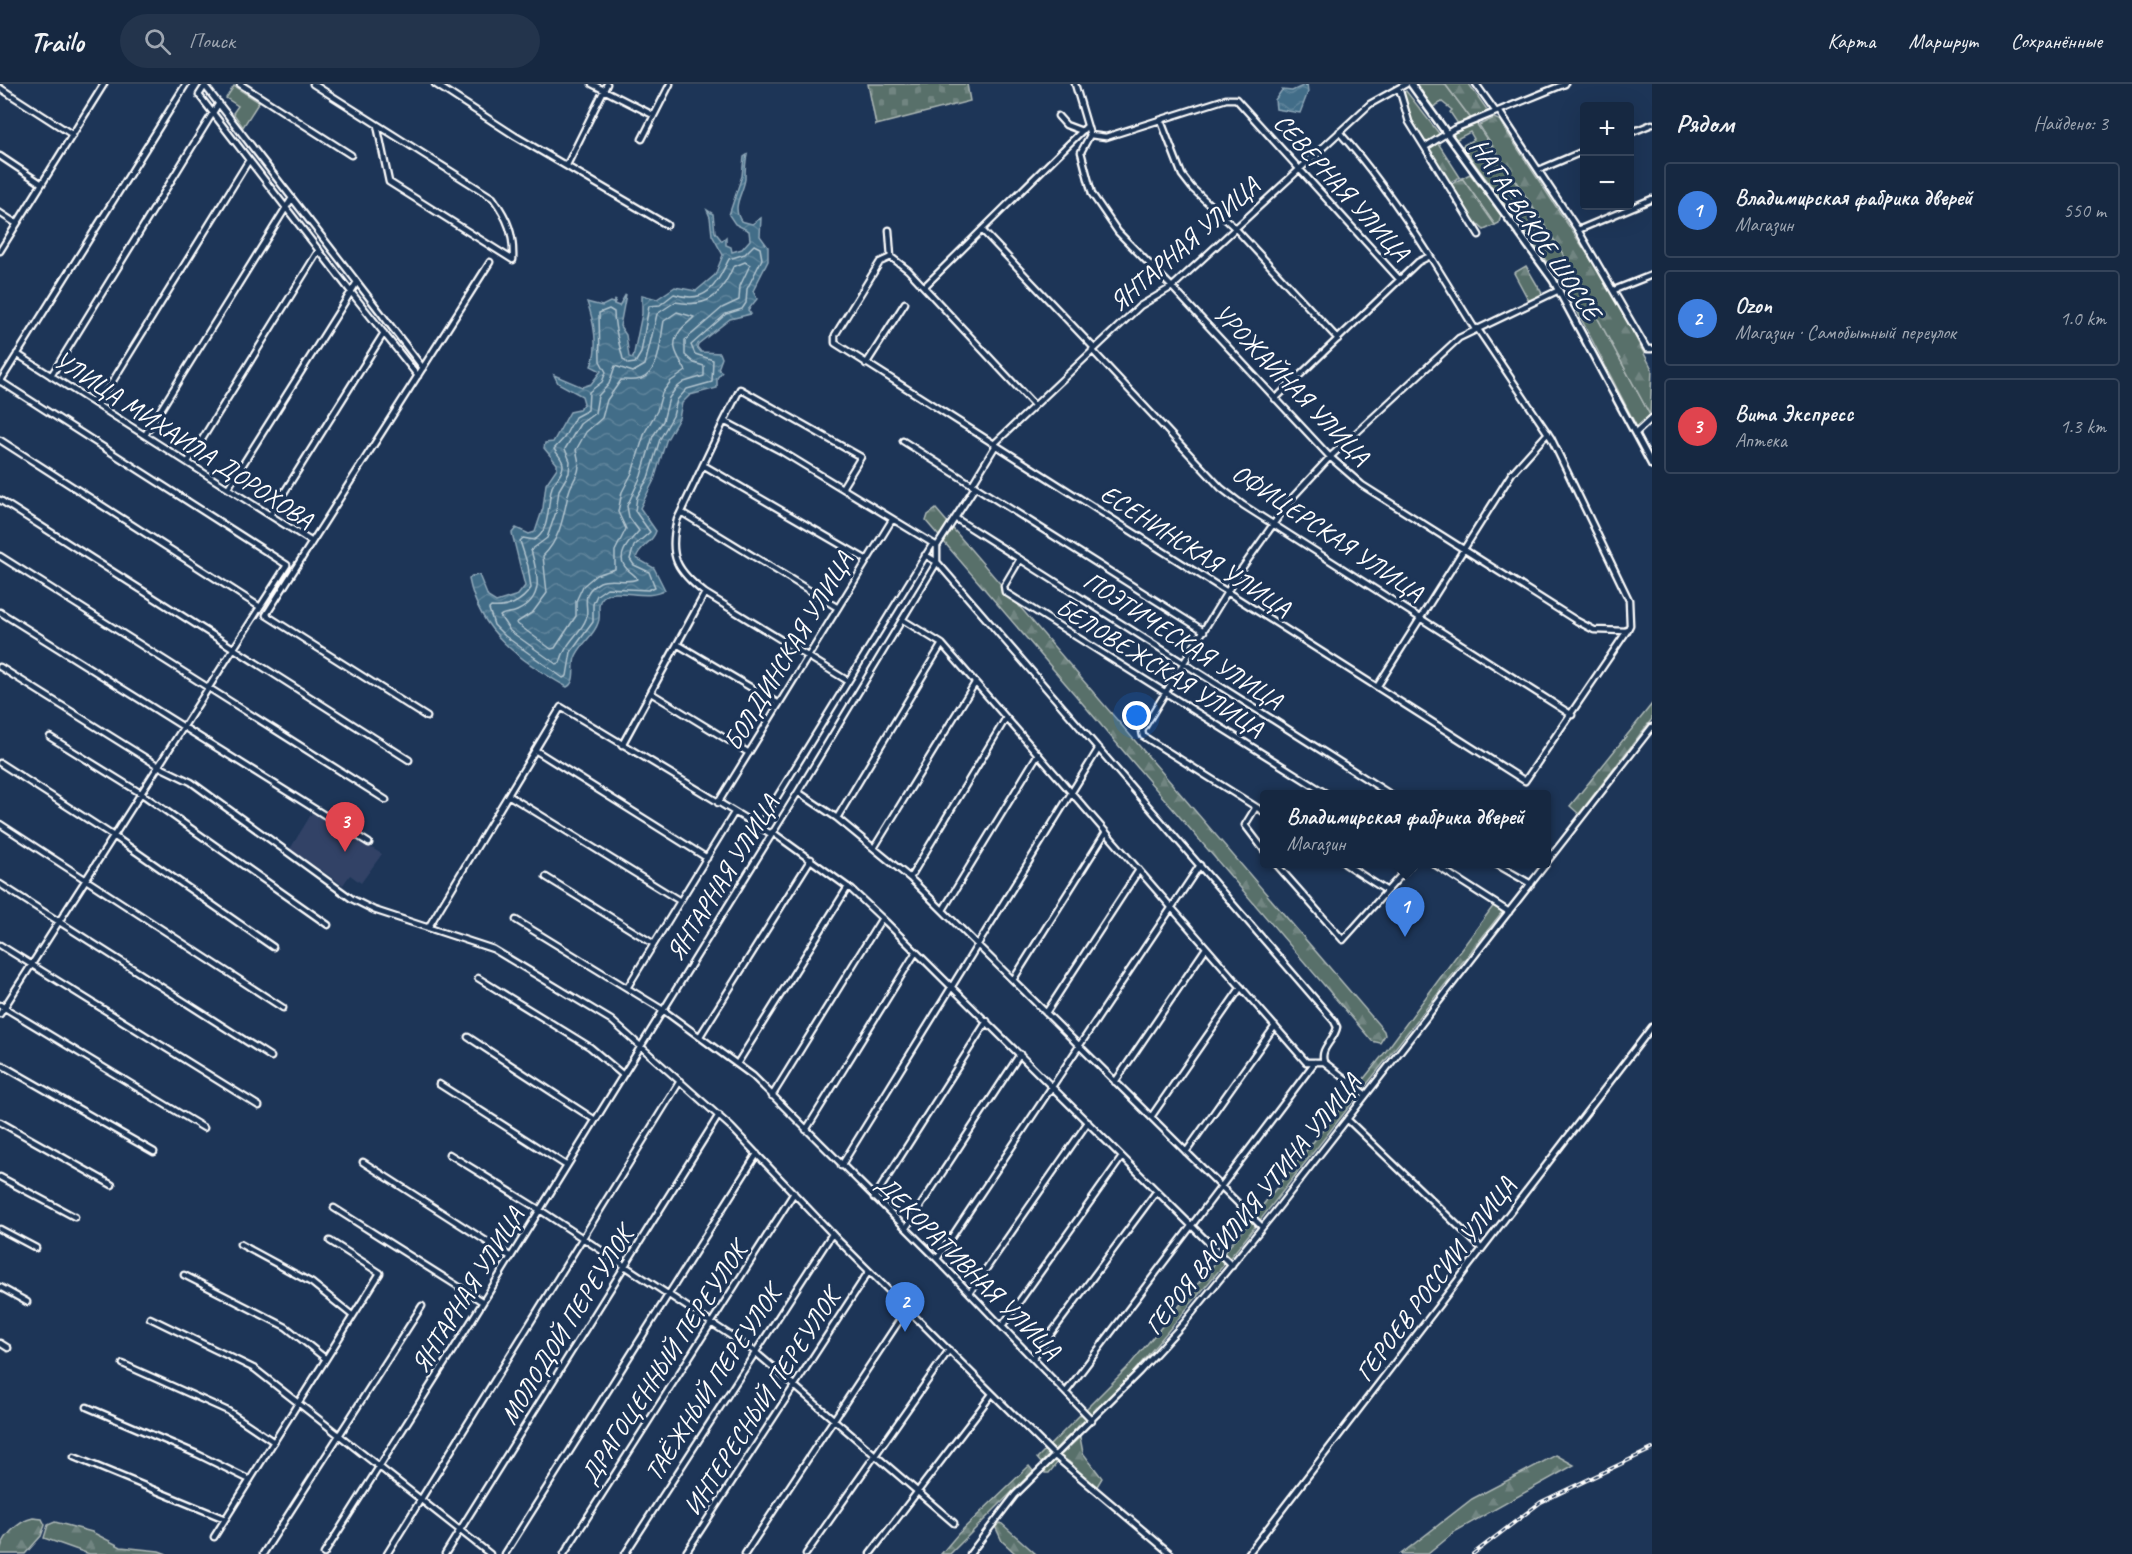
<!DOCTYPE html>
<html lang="ru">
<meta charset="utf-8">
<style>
:root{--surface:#162841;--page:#23344c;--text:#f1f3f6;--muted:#9ea6b1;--line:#35445a;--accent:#d93025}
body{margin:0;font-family:Caveat,sans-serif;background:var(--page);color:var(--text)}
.controls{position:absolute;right:18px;top:18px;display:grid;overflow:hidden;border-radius:6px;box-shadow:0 6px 24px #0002}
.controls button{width:54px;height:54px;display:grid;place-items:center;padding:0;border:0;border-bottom:2px solid var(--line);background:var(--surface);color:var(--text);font:30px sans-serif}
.you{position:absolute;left:1137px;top:632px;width:21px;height:21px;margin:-15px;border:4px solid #fff;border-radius:50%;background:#1a73e8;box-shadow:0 0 0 9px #1a73e833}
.badge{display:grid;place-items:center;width:39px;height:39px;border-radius:50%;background:var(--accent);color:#fff;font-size:20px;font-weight:700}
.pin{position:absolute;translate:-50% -50px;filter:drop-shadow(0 2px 3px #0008)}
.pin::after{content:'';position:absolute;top:32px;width:21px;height:18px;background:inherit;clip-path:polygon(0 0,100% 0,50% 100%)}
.popup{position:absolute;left:1260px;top:706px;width:291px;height:78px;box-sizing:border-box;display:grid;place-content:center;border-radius:6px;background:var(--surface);filter:drop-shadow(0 2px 4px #0005);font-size:20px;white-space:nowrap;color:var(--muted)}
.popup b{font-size:22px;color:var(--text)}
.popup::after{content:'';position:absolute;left:50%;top:100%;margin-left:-12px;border:12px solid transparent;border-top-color:var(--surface)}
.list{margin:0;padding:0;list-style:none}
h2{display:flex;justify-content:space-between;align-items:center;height:78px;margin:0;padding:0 24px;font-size:26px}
h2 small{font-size:20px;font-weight:400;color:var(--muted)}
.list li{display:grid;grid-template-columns:39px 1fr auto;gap:18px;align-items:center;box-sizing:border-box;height:96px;margin:0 12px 12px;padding:0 12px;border:2px solid var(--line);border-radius:6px}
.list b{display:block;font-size:22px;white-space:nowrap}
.list p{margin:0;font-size:20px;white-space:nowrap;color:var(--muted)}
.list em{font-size:20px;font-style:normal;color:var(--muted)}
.icon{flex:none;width:33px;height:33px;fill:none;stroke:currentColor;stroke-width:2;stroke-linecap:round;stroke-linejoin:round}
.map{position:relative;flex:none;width:1652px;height:1470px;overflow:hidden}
header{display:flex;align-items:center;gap:36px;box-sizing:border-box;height:84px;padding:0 30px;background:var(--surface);border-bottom:2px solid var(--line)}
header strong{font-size:28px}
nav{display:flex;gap:33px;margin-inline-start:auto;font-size:21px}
.search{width:420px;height:54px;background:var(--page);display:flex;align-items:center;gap:15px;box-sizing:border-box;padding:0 21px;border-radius:33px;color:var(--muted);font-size:22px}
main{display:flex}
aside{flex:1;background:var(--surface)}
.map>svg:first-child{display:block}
.built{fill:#304266}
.green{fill:#586f6b;stroke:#acb7b5;stroke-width:1.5}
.forest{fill:url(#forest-firs);stroke:#acb7b5;stroke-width:1.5}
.cemetery{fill:url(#cemetery-stones);stroke:#acb7b5;stroke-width:1.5}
.water{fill:url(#water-waves);stroke:#8ea7b8;stroke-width:1.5}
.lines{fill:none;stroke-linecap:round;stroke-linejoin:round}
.shore{stroke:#b3c5cf;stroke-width:1.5}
.minor-casing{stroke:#fff;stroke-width:9}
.tertiary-casing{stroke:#fff;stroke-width:10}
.minor{stroke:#1d3557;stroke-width:4.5}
.tertiary{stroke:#1d3557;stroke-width:5}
.rail-casing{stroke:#fff;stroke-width:4}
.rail{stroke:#1d3557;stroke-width:1.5;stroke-dasharray:4.5;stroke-linecap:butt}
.labels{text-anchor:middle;stroke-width:6;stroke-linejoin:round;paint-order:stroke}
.street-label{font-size:26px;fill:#fff;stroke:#1d3557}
</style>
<header>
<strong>Trailo</strong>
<div class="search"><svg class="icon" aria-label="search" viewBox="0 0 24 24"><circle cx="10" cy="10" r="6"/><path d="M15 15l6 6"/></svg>Поиск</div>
<nav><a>Карта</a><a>Маршрут</a><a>Сохранённые</a></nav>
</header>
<main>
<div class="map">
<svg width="1652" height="1470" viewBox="0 0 1652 1470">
<defs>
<pattern id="forest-firs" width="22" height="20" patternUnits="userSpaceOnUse" patternTransform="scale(1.5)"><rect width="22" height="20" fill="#586f6b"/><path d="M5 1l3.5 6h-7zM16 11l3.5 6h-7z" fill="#718581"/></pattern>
<pattern id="cemetery-stones" width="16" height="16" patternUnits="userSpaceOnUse" patternTransform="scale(1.5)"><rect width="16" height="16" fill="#586f6b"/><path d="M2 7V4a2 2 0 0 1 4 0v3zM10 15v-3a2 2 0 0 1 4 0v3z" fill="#718581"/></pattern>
<pattern id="water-waves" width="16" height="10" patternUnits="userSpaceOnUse" patternTransform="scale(1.5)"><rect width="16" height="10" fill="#426d88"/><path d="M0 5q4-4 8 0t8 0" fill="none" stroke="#5e839a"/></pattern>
</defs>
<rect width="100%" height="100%" fill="#1d3557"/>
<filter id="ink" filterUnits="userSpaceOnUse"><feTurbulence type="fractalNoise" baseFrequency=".0167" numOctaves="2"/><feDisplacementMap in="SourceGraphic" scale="12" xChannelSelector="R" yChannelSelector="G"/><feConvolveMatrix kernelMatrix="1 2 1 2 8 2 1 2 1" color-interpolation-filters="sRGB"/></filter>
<g filter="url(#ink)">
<path class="built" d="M312 729 382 770 361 799 350 791 343 801 290 765Z"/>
<path class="green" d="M1415 0H1445L1472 36 1458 40 1450 28 1452 26 1442 18 1433 23Z
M234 2 259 18 243 43 233 29 238 22 226 14Z
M1406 7 1441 52 1426 61C1415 43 1405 29 1404 8Z
M1476 39 1562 168 1650 331 1637 343 1563 200 1462 62 1474 55 1470 48 1457 55 1453 53 1454 49Z
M1470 90 1501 131 1499 139 1495 141 1462 94Z"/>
<path class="forest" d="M1445 0H1469L1488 27 1472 36Z
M1494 34 1499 36 1611 206 1652 285 1650 331 1562 168 1479 41Z
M1438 59 1460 93 1449 99 1429 65Z
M1462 94 1495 141 1484 146 1472 135 1450 101Z
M1526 182 1543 211 1529 217 1514 189Z
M936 425 1384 947 1385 951 1380 959 1372 957 926 437 928 431Z
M1652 620V635L1579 730 1570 722Z
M1494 821 1502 828 1243 1158 1131 1291 1041 1379 1037 1374 1127 1284 1238 1152 1386 967Z
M1080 1353 1083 1369 1102 1394 1096 1404C1084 1396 1074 1377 1061 1374L1049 1389H1045V1386Z
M1556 1371 1574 1381 1456 1447 1428 1470H1401L1472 1415Z
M1029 1382 1033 1387 950 1470H941L958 1450Z
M33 1434 42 1435 45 1441 41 1452 25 1470H0C0 1455 18 1437 33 1434Z
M55 1438 92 1448 121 1463 159 1467 167 1470H89L44 1454 48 1441Z
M1001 1439 1036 1470H1016L1002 1457 995 1442Z"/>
<path class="cemetery" d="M868 0H967L970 17 876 41Z"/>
<path class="water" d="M1307 0 1308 8 1300 29 1276 25 1275 16 1282 6 1292 7Z
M747 71C745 79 745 87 745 95 743 110 731 122 741 137L752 140 761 134 760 152 768 163V177L753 207 757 215 748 226 751 230 730 235 698 260 697 263 701 268 720 269 722 274 718 285 722 288 717 294V304L690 311 682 319 679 334 666 357 654 396 640 424 656 447C652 460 640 461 636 474L654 484 665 506C647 518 616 502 603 513 595 521 602 530 598 539 594 552 580 560 575 574 572 583 577 598 567 603 522 578 479 548 469 495L473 492 479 491 488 513 496 518 518 511 525 502 512 449 516 444 529 450 535 448 543 424 546 400 557 384V380L544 364 545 359 553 358 570 328 579 326 584 319 582 312 558 299 554 291 582 303 591 300 601 287 591 282C599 264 594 237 587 218L602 222 610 218 613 219 616 215 614 220 619 222 626 210 620 242 626 251 629 273 633 274 642 230V211L657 215 675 203 696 207 715 191 723 171 712 151 710 133 707 126 713 130 715 148 722 157 726 153V161L731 163 732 168 742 165 750 156 749 147 735 140 729 131 742 92 744 73Z"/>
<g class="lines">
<path class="shore" d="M754 161 760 164 762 175 747 205 746 219 742 225 726 230 691 261 695 270 713 276 712 298 687 305 677 316 673 332 660 355 648 394 637 413 635 427 650 448 634 462 630 475 634 481 649 488 655 503 648 506 607 504 597 511 593 520V538L571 568 567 592 563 594 505 552 494 541 489 525 491 523C507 525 522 518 531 504L528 482 520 457 523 454 534 456C551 447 547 419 552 403 555 395 563 391 563 381 563 375 557 370 554 365L564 354 575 333 588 326 589 308 602 298 606 288 600 277 599 229 609 225 614 228C614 245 619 258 623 275L628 280 635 279 641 269 649 222 660 221 674 210C707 221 716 201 729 175L745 170Z
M745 178 750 181 740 202 739 216 722 224 685 256V271L694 279 704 282V292L684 298 676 304 669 314 663 337 653 352 641 392 627 422 629 433 639 447C630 457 614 472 627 485 632 490 635 490 637 495 626 500 612 493 600 498 578 510 590 521 586 535 581 549 565 558 560 579L556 580 510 547 500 532C505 528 511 530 517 527 545 514 538 491 531 466L547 454 556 428 559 406 569 389 570 377 565 365 580 340 595 329 598 312 609 300 615 282 633 288 645 281 657 230 675 218C708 224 720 213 733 183Z
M677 228 694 233C690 238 684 241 680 247 668 263 679 273 686 287L671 297 662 309 657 327 645 348 632 389 622 408 618 428 626 445 615 467V485L596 491 583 502 576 517V532L555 564 551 565 516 539 533 528 547 509 543 472C560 455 563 434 568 411 573 390 584 393 576 366L586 348 602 334 607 316 621 296C627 296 634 297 641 295 661 287 660 255 664 237Z"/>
<defs>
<path id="minor" d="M240 0 351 71
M313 0 493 114C508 135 514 150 513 176L389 98 377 41
M435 0 515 52 667 141
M592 0 653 31
M1075 0 1090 51 1081 68 1092 110 1118 148 1172 203 1330 373 1362 401 1577 537 1594 546 1627 547
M1476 0 1496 28
M205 2 357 198 351 208 199 11 206 0
M0 4 73 51
M1399 4 1409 38 1479 151
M1499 27 1578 146 1647 265H1652
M1058 32 1066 41 1082 47
M1161 37 1182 91 1192 104 1235 144 1338 255
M1339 48C1374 87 1402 128 1430 172
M1630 49 1652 40
M1090 51 1106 53 1226 15H1236L1400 196
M642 55 670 0
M1425 63 1454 45 1565 0
M0 72 42 100
M567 81 607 0
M1539 86 1584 67
M0 129 17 140
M889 146 891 173
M982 146 1094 264
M1578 146 1652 115
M0 167 104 0
M891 173 880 178 835 251V259L1525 697 1627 547 1630 541 1629 516 1551 354 1477 244
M891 173 908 186 1034 321
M357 198 423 284
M924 203 1087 42
M1614 206 1652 191
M1092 266 1221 404 1243 421 1572 631
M17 270 312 458 266 531 427 633
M866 280 905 219
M51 292 219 19
M0 297 287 481 0 930
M0 298 186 0
M1275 315 1418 178 1430 172 1475 245
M98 321 249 76
M724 337 740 305 861 373 842 404
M1636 349 1652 334
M145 351 292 114
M0 356 260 523
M903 357 1204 547
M994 360 1140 222 1172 203 1370 20 1406 0
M188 378 319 166
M703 381 867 476
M973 399 996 361
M228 404 351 208 418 292
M0 416 409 676
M681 428 838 524
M270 431 384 249
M955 434 1390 710
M312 458 490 178
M925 471 937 478 1334 937 1337 943C1335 956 1319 964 1324 978L1366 1011
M0 472 386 716
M1020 475 1004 502 1005 508 1327 710
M0 528 369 759
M903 536 942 560 1306 978H1324
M677 560 779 620
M0 583 160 683 191 698 352 815 374 826 493 865 611 936 731 1043 840 1158 1055 1372 1171 1470
M848 597 705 509C677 487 668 473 677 436L724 337 781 367 937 462
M1377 603 1512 389 1548 349
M651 609 749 669
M50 653 142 710 328 841
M622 661 705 509
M535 666 707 774
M0 679 115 753 273 863
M798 708 837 734 910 794 1262 1143
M508 711 680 817
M718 719 892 436
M1256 723 1245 741 1264 766
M1264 728 1143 652 1142 647 1240 487 1292 414 1330 373 1459 254 1559 206
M837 734 942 560
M0 740 283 924
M758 744 932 461
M772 748 852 806 886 838 1232 1182
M874 764 975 599
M1546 779 1652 643
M1276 780 1343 856 1411 780
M1345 780 1387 807
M1434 780 1509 828
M1496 780 1531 800
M546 793 654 860
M910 794 1006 634
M0 800 271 973
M943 826 1038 670
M516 836 663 926 753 992 937 1175 1092 1336
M428 844 561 623 771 750
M0 861 259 1022
M478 894 590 963 623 991
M1013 896 1106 748
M627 904 734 729
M0 921 204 1044
M1046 929 1139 786
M700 952 811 775
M468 953 595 1036
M0 980 154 1068
M737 980 848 803
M1115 998 1206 864
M439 1000 567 1082
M772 1012 882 834
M1151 1033 1241 903
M1347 1035 1482 1165
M0 1038 112 1101
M806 1046 916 868
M1186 1068 1275 942
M449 1070 540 1126 754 1267 954 1439
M363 1078 511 1173
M841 1082 1099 664
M0 1093 75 1133
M874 1114 987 937
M334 1124 483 1218
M906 1144 1020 970
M0 1145 36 1164
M240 1160 312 1199 353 1232
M937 1175 1200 781
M184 1191 286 1243 326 1275
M0 1203 27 1218
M970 1208 1088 1038
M150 1234 255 1285 490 1470
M1002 1242 1122 1073
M0 1259 8 1264
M1033 1274 1156 1108
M123 1280 228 1327 274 1358
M1066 1308 1315 978
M87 1323 197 1370 250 1396
M74 1373 225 1435
M214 1453 380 1189 330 1157
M263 1470 422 1222
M324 1470 470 1239 798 708 937 478V462L975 403
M387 1470 680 997
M445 1470 719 1031
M505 1470 757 1070
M564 1470 794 1109
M625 1470 832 1150
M685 1470 869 1187
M745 1470 907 1225
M806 1470 949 1266
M870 1470 992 1310
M970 1470 1015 1411 1139 1288 1184 1239 1274 1129 1546 780
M1248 1470 1652 943"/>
<path id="tertiary" d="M1411 0 1553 196 1652 381"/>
</defs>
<use href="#minor" class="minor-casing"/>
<use href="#tertiary" class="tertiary-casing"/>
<use href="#minor" class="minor"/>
<use href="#tertiary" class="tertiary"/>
<defs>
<path id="rail" d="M1473 1470 1541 1418 1652 1365"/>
</defs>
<use href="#rail" class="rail-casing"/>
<use href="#rail" class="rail"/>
</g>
</g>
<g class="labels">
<g class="street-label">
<text transform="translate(1342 103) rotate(48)" y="9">СЕВЕРНАЯ УЛИЦА</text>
<text transform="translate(1536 145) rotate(56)" y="9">НАГАЕВСКОЕ ШОССЕ</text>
<text transform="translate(1184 160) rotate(-41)" y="9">ЯНТАРНАЯ УЛИЦА</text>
<text transform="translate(1292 300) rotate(46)" y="9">УРОЖАЙНАЯ УЛИЦА</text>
<text transform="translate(184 355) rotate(33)" y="9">УЛИЦА МИХАИЛА ДОРОХОВА</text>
<text transform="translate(1328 448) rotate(34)" y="9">ОФИЦЕРСКАЯ УЛИЦА</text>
<text transform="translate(1196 466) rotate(33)" y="9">ЕСЕНИНСКАЯ УЛИЦА</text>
<text transform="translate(1183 556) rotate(33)" y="9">ПОЭТИЧЕСКАЯ УЛИЦА</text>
<text transform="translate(788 567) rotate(-59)" y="9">БОЛДИНСКАЯ УЛИЦА</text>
<text transform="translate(1160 583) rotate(32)" y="9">БЕЛОВЕЖСКАЯ УЛИЦА</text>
<text transform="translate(722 794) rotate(-58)" y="9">ЯНТАРНАЯ УЛИЦА</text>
<text transform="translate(1252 1120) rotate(-51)" y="9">ГЕРОЯ ВАСИЛИЯ УТИНА УЛИЦА</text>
<text transform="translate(969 1183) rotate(45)" y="9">ДЕКОРАТИВНАЯ УЛИЦА</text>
<text transform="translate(1435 1195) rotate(-53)" y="9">ГЕРОЕВ РОССИИ УЛИЦА</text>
<text transform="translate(467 1206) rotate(-58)" y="9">ЯНТАРНАЯ УЛИЦА</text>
<text transform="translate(566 1241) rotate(-58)" y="9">МОЛОДОЙ ПЕРЕУЛОК</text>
<text transform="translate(663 1279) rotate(-57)" y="9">ДРАГОЦЕННЫЙ ПЕРЕУЛОК</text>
<text transform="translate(712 1299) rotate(-57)" y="9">ТАЁЖНЫЙ ПЕРЕУЛОК</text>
<text transform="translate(761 1318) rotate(-57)" y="9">ИНТЕРЕСНЫЙ ПЕРЕУЛОК</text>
</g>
</g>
</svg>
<div class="controls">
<button>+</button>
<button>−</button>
</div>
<div class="you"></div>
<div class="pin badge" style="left:1405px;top:853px;background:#3f7fe0">1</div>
<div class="popup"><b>Владимирская фабрика дверей</b>Магазин</div>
<div class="pin badge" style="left:905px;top:1248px;background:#3f7fe0">2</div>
<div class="pin badge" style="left:345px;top:768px;background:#e0444e">3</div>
</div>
<aside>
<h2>Рядом<small>Найдено: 3</small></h2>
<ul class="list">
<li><span class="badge" style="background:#3f7fe0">1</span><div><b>Владимирская фабрика дверей</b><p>Магазин</p></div><em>550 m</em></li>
<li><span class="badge" style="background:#3f7fe0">2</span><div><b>Ozon</b><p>Магазин · Самобытный переулок</p></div><em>1.0 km</em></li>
<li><span class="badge" style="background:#e0444e">3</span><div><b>Вита Экспресс</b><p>Аптека</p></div><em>1.3 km</em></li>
</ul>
</aside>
</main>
